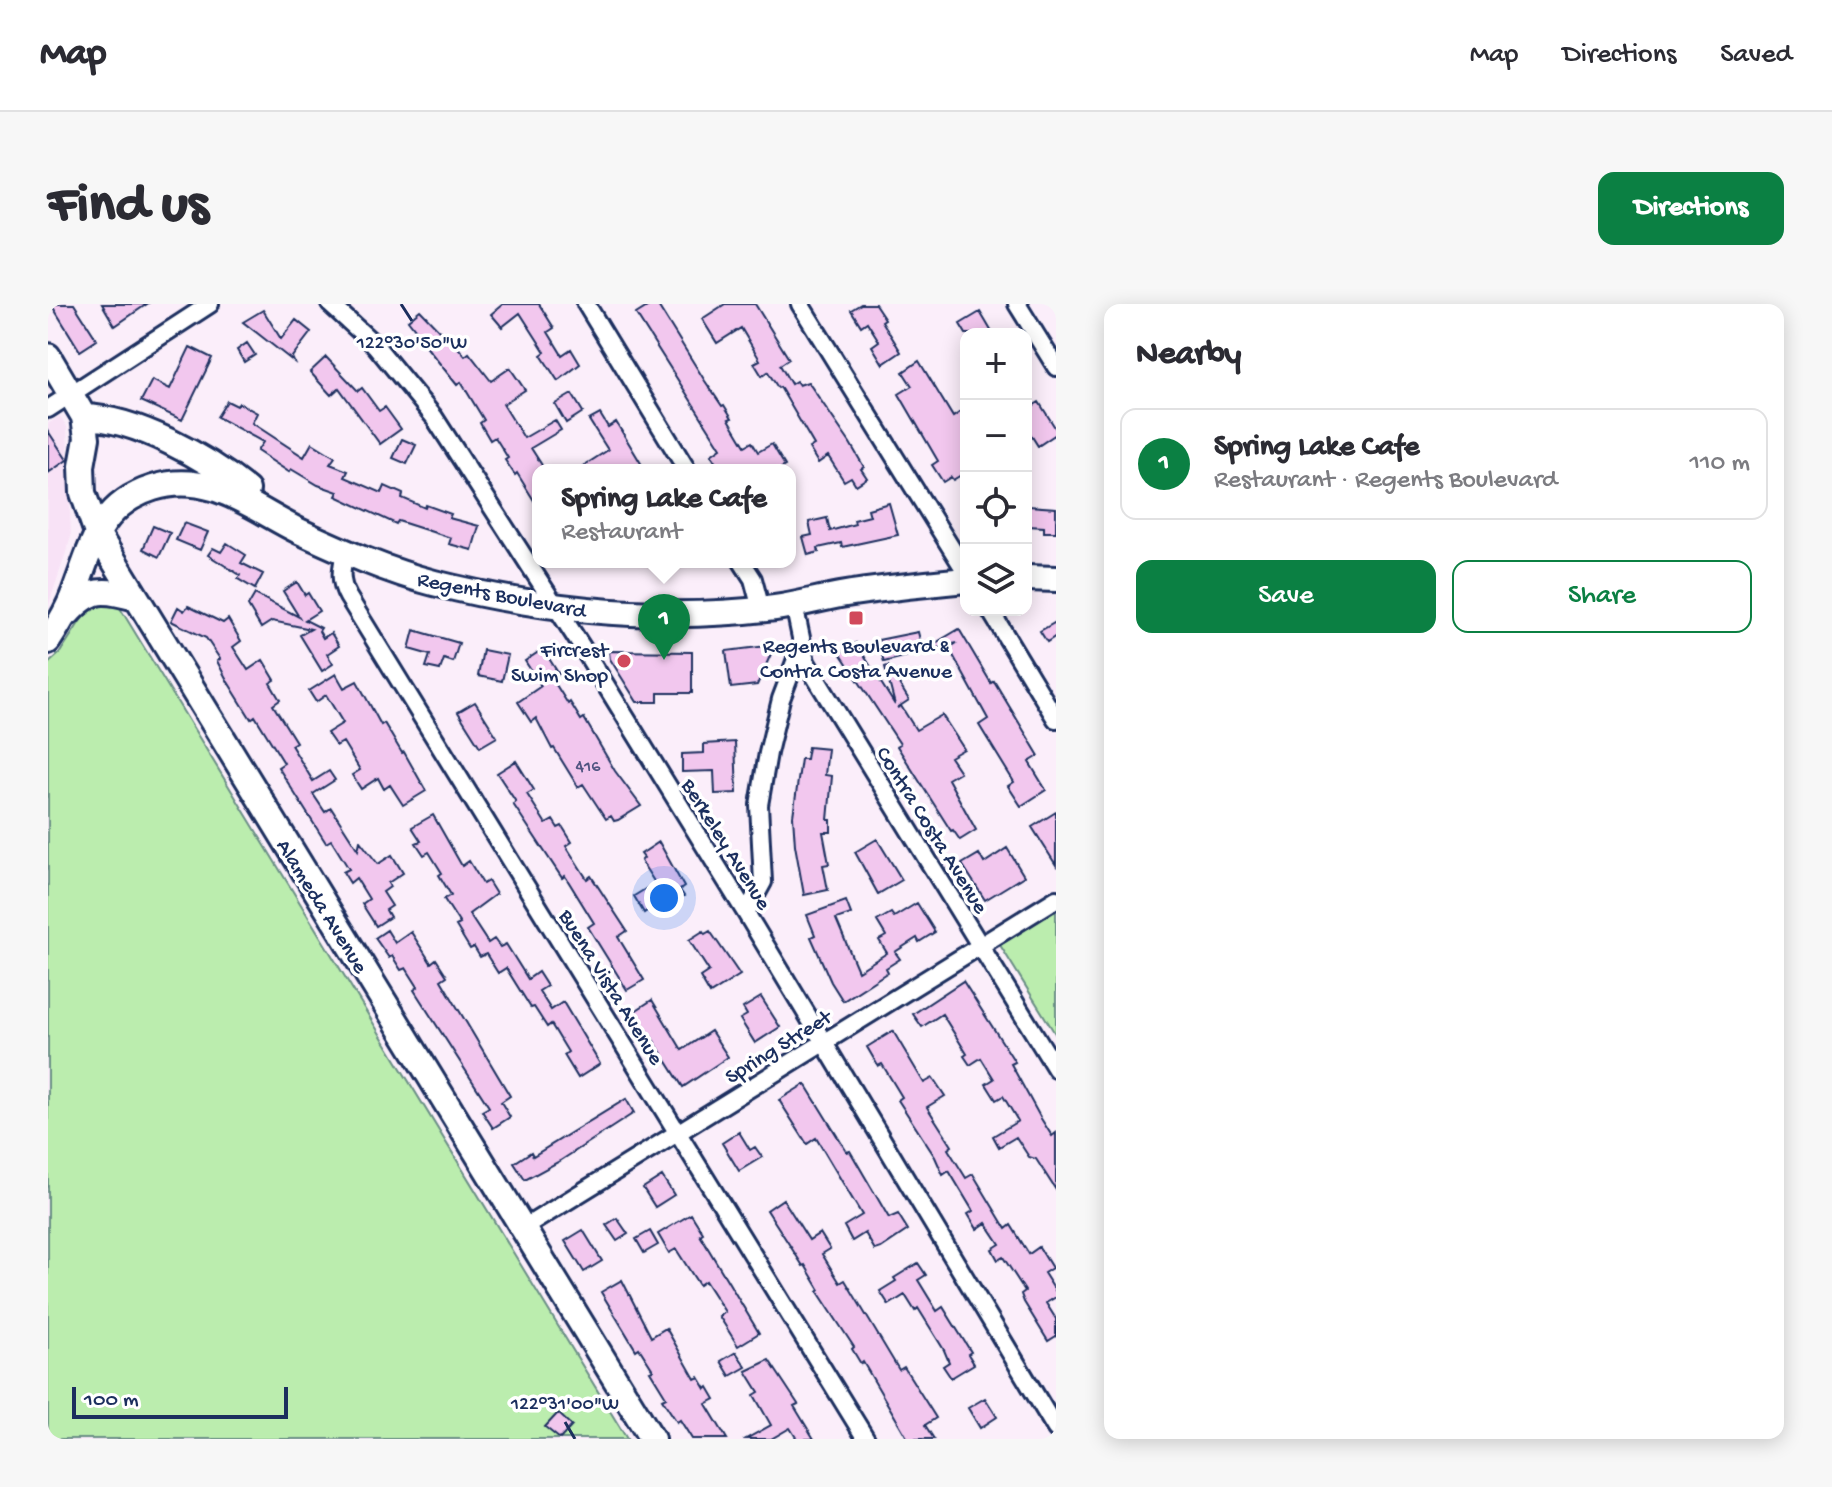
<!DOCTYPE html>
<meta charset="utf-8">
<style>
:root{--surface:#fff;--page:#f7f7f7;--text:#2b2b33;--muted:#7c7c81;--line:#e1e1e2;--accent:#0b8043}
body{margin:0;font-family:"Gochi Hand",sans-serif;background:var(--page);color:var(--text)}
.controls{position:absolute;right:24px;top:24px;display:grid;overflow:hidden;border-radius:16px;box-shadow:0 4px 20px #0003}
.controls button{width:72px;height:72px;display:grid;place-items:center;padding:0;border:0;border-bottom:2px solid var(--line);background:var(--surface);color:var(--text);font:40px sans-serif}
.scale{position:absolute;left:24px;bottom:20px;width:216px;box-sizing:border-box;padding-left:8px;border:4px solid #1b2f5e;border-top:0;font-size:22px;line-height:28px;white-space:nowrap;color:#1b2f5e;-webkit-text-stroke:6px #fff;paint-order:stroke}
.you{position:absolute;left:616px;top:594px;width:28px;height:28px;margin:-20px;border:6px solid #fff;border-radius:50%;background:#1a73e8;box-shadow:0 0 0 12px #1a73e833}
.badge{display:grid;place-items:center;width:52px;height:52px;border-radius:50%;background:var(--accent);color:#fff;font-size:26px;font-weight:700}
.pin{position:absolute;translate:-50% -66px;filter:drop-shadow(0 2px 4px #0008)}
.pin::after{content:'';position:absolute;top:42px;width:28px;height:24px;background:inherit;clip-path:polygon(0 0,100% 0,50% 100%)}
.popup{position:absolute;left:484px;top:160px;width:264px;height:104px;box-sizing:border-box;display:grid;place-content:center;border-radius:16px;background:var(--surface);filter:drop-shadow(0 2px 6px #0005);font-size:26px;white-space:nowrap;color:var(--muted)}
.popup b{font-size:30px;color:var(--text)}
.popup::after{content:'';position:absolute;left:50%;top:100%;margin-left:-16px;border:16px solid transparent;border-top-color:var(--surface)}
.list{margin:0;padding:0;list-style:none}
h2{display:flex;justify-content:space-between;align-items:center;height:104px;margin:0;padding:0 32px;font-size:34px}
h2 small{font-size:26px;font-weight:400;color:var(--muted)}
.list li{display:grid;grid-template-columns:52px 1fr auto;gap:24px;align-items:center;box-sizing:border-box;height:112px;margin:0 16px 16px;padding:0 16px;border:2px solid var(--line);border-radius:16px}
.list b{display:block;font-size:30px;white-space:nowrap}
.list p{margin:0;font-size:26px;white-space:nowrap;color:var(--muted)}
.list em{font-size:26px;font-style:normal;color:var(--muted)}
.actions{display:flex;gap:16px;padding:24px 32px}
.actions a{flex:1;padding:18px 0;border:2px solid var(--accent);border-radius:16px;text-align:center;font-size:28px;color:var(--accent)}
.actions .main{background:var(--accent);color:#fff}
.icon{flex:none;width:44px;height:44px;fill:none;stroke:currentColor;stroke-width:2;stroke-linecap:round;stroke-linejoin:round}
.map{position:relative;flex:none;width:1008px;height:1135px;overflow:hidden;border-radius:16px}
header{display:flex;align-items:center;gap:48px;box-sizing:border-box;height:112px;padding:0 40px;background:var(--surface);border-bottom:2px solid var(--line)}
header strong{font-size:38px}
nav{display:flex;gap:44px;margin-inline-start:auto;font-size:28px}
.intro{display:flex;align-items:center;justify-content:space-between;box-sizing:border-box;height:192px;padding:0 48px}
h1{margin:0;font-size:56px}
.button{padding:20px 36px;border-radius:16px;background:var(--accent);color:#fff;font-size:28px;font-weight:700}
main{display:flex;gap:48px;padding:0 48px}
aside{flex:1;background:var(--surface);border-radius:16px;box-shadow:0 4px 20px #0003}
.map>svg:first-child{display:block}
.built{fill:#f8e2f6}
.green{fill:#bbedae;stroke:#6b8e86;stroke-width:2}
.building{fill:#f2c7ee;stroke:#1b2f5e;stroke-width:2}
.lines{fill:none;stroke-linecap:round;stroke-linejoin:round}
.street-casing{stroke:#1b2f5e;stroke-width:22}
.secondary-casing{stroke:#1b2f5e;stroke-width:30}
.street{stroke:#fff;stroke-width:16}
.secondary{stroke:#fff;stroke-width:24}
.ticks{fill:none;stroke:#1b2f5e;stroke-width:3}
.poi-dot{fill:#d1495b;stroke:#fff;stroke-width:3}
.labels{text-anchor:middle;stroke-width:7;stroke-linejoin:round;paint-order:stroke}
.number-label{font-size:18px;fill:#515582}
.street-label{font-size:22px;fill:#1b2f5e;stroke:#fff}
.poi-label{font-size:22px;fill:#1b2f5e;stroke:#fff}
.ticks-label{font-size:20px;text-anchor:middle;fill:#1b2f5e;stroke:#fff;stroke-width:7;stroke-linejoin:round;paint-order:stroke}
</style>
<header>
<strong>Map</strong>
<nav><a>Map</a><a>Directions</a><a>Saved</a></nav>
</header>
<div class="intro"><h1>Find us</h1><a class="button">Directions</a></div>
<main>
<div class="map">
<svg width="1008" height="1135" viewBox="0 0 1008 1135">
<rect width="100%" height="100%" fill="#fbeefa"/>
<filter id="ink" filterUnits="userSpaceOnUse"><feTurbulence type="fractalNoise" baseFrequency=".0125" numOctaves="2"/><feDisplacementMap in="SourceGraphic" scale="16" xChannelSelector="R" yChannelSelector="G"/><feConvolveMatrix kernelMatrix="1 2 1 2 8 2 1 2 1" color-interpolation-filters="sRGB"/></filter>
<g filter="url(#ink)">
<path class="built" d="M12 112 19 123 23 233 0 303V120Z"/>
<path class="green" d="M66 297 72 304 579 1135H0V360L11 350 42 302Z
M1008 606V731L952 641Z"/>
<path class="building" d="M3 0H26L49 36 32 47Z
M54 0H99L67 22Z
M455 0H491L506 24 500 28 514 51 523 45 532 60 510 77 493 51 497 48 472 9 454 23 443 10Z
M604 0H609L657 77 674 102 676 101 684 114 681 115 697 142 704 138 710 148 724 140 737 162 730 166H672L663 151 673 144 588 10Z
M677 0H707L741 55 732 61 743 80 748 77 751 81 760 78 802 139 816 163 813 165 819 174 808 181 803 173 796 177 780 152 770 159 761 144 766 141 732 83 730 84 720 68 714 72 706 59 712 56 693 24 669 39 654 15Z
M813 0H827L837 15 834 17 853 48 835 60 824 42 831 37 819 18 813 22 803 6Z
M215 6 233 35 248 16 263 28 244 53 246 58 195 18Z
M372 6 395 30 397 28 417 52 421 49 443 77 462 64 477 86 455 100 476 134 507 116 513 126 483 144 497 166H490V203L469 169 467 171 457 156 460 154 447 133 442 136 432 119 436 116 413 78 409 81 368 30 370 29 360 16Z
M932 8 938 18 945 30H918L912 20Z
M199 39 207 51 196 58 189 46Z
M142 43 164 54 134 116 93 97 104 76 122 85Z
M278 53 310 87 314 84 331 107 337 103 353 125 332 140 291 84 283 91 262 68Z
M871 57 905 113 914 107 918 114V168L905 176 903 173 895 178 884 161 890 157 851 90 864 82 855 68Z
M524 90 535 108 518 119 507 100Z
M179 97 189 102 191 99 209 109 204 119 256 153 264 139 287 153 282 160 300 167 297 173 334 189 337 182 355 190 354 194 377 204 378 201 403 210 401 214 431 222 424 246 401 240 403 234 350 217 348 220 288 192 290 188 270 181 243 165 241 168 209 147 215 138 169 113Z
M991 98 1008 125V130L990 142 978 123V106Z
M552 110 560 123 568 118 597 166H529L560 146 541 116Z
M0 127 19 156 0 169Z
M354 135 368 141 359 160 345 154Z
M841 199 850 231 794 243 793 239 770 244 771 248 760 251 755 233 764 231 761 218 779 214 782 227 807 220 806 216 822 212 820 205Z
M980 202 1008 204V228H996V223L980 222Z
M136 219 160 228 152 246 128 236Z
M105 222 122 229 111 253 95 245Z
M179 239 198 251 193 259 215 270 207 285 190 275 192 271 160 251 165 244 173 248Z
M249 278 257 291 260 289 271 307 257 316 273 324 271 327 275 334 283 329 291 342 279 350 285 360 274 367 252 331 263 325 224 317 213 324 200 302 207 290 251 313 235 287Z
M140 302 175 319 180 315 193 337 185 343 200 366 215 356 227 376 222 379 232 396 225 401 248 438 243 441 265 477 281 467 287 476 265 490 277 508 283 504 310 546 312 537 330 560 344 551 355 569 340 579 342 583 335 588 344 602 338 606 342 613 328 622 314 600 321 595 308 574 302 579 295 568 301 565 283 536 278 539 230 463 236 459 207 412 203 415 180 378 169 357 172 355 158 334 123 317 130 303 136 307Z
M1008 318V332L999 338 992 327Z
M911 325 943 379 946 377 991 452 981 458 998 486 973 502 960 482 966 478 931 421 940 415 901 344 909 339 882 346 881 343Z
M366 326 411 339 405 358 396 355 392 366 378 363 382 351 361 345Z
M870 328 875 348 836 358 830 336Z
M808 339 847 401 837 363 840 362 861 396 849 404 853 402 868 426 894 411 916 445 902 453 912 468 900 475 928 526 912 536 905 526 903 527 849 442 852 440 792 349Z
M727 341 709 381 683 384 678 347Z
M495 345 512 372 505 376 520 400 522 398 533 416 536 414 567 467 593 502 570 516 566 517 563 512 558 515 535 480 530 483 506 444 504 445 488 414 483 418 470 398 493 382 477 357Z
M435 346 460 351 454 377 430 372Z
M561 347 644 348V389H610V398H589L562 355Z
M288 370 296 384 309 377 333 421 336 419 354 449 356 448 378 487 355 501 342 481 336 485 330 474 313 485 304 471 312 466 295 438 288 442 279 429 295 419 278 391 268 398 261 387Z
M427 398 449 433 432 443 410 408Z
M687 438 689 489 667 490 666 467 634 468V450L656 449V440Z
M760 443 780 445 777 471 784 472 780 516H783V528H775L781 560 775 561 780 586 756 591 747 541 745 512 753 455H758Z
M468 457 486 486 479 490 498 520 505 516 510 524 514 522 524 538 518 542 539 575 543 572 579 627 570 633 596 676 579 686 540 623 546 619 517 572 514 574 473 512 465 500 468 498 449 469Z
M1008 508V561L984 523Z
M385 511 414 562 421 557 435 580 440 577 448 590 421 610 440 639 446 635 452 643 458 640 480 675 490 668 499 682 491 687 503 706 515 698 552 760 530 774 516 751 520 748 503 720 499 723 486 703 483 704 458 664 450 669 438 650 432 653 426 643 422 645 408 622 412 620 396 595 403 591 391 571 394 569 381 548 376 551 368 539 373 537 364 523Z
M829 535 854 576 830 590 807 548Z
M611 538 636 583 632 586 636 592 613 606 609 600 596 609 586 592 607 579 593 557 596 554 593 550Z
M959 544 976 572 937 596 914 560 931 550 936 559Z
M798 597 803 610 788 615 810 667 839 649 831 636 838 632 829 617 843 609 846 613 869 599 887 628 871 638 869 634 847 648 852 655 838 664 840 668 795 697 783 678 763 633 767 631 759 611Z
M339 626 347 639 363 628 383 659 388 655 399 672 393 676 462 792 453 798 462 813 445 824 434 807 441 803 366 686 370 683 358 664 353 666 344 652 341 654 327 634Z
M655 627 657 630 662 627 692 671 662 690 652 673 661 667 641 636Z
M915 677 967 758 963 760 992 813 1004 832 1008 829V886L988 855 981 853 968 833 951 843 945 832 970 817 955 792 948 796 938 780 946 775 933 754 922 761 916 752 919 750 894 710 874 723 865 710Z
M713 693 732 723 707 739 692 715 699 711 695 704Z
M604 696 634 746 663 727 680 753 635 783 587 707Z
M845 727 876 779 885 774 897 792 879 803 904 842 900 845 918 874 925 870 958 925 963 921 981 950 991 943 1004 964 996 969 1008 988V993L998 999 1008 1015V1032L1000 1037 976 998 973 990 977 987 955 953 950 956 944 945 952 940 938 919 929 925 920 910 925 907 901 867 895 871 887 853 850 796 854 793 834 760 830 762 819 743Z
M757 780 799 848 802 847 841 914 850 910 860 926 833 944 827 946 817 929 804 937 796 922 814 911 768 834 759 840 731 796Z
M578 795 586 809 512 857 477 876 466 859 483 848 485 852Z
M691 828 702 846 707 843 714 853 691 867 674 839Z
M614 872 626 891 607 903 595 884Z
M735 895 761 936 772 929 782 945 774 950 792 979 797 976 851 1066 856 1063 888 1114 877 1121 886 1135H860L815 1058 813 1060 804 1045 806 1043 770 988 772 986 757 961 755 962 719 906Z
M643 910 655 929 652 931 711 1029 690 1042 671 1012 677 1008 657 977 651 981 628 945 621 949 610 930Z
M569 914 580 930 569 937 558 921Z
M535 926 554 957 536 968 517 937Z
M602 927 610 941 596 949 588 935Z
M870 959 878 971 870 976 889 1007 895 1003 923 1048 920 1050 926 1060 903 1074 895 1062 901 1058 896 1046 870 1004 867 1007 857 991 841 1001 832 987 848 977 846 974Z
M574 976 603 1033 618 1024 647 1075 651 1073 658 1085 660 1083 667 1095 658 1100 679 1135H644L632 1116 629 1118 614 1095 618 1093 602 1067 605 1066 591 1044 588 1046 553 988Z
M688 1048 698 1063 682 1072 673 1057Z
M721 1056 750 1100 746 1102 766 1135H749L742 1124 723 1135H698L723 1121 706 1091 711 1088 698 1067Z
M937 1094 949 1113 932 1124 920 1104Z
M510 1109 524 1122 512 1135 497 1123Z"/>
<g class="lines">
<defs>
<path id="street" d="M282 0 327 41 386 113 541 354 698 609 1008 1125
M538 0 639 166
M752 0 918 268
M969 0 1008 63
M0 105 162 0
M297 248C293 266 291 277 300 293L818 1135
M694 258 705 275 713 305
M746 300 758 358 1008 765
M942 306 1008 415
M698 609 715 578 711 501 720 449 733 395 753 342
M474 925 1008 595"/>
<path id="secondary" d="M0 52 36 113 39 134 34 162 35 189 49 229 604 1135
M36 113C88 114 159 154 199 186
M978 274 1008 275
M20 309C44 283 55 285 88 294
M0 337C10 322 20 306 26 289 44 242 51 201 105 184 161 166 204 204 251 227 294 247 339 267 386 279 497 307 613 318 727 304 749 301 770 295 792 291 834 284 876 280 918 276"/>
</defs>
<use href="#street" class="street-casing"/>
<use href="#secondary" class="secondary-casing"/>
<use href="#street" class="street"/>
<use href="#secondary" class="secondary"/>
</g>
</g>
<path class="ticks" d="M353 0 364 17M517 1118 527 1135"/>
<g class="poi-dot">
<rect x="800" y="306" width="16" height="16" rx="4"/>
<circle cx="576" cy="357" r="8"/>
</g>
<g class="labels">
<g class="number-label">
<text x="540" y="467">416</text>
</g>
<g class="street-label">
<text transform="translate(454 289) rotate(11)" y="8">Regents Boulevard</text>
<text transform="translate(886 525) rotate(58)" y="8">Contra Costa Avenue</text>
<text transform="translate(680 539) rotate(58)" y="8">Berkeley Avenue</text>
<text transform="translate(276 601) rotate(58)" y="8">Alameda Avenue</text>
<text transform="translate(565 682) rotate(58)" y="8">Buena Vista Avenue</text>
<text transform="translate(729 741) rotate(-32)" y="8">Spring Street</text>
</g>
<g class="poi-label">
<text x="808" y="348">Regents Boulevard &amp;<tspan x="808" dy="25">Contra Costa Avenue</tspan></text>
<text x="560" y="352" text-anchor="end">Fircrest<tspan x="560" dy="25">Swim Shop</tspan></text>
</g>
</g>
<g class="ticks-label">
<text x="364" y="44">122°30'50"W</text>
<text x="517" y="1105">122°31'00"W</text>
</g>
</svg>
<div class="controls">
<button>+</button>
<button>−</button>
<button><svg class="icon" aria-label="locate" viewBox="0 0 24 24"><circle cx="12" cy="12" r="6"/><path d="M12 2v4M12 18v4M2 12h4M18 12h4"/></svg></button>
<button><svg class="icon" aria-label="layers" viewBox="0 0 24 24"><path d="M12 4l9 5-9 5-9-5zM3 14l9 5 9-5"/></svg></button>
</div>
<div class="scale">100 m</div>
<div class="you"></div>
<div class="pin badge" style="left:616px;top:356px">1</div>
<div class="popup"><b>Spring Lake Cafe</b>Restaurant</div>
</div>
<aside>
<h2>Nearby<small></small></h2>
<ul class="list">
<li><span class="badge">1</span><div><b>Spring Lake Cafe</b><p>Restaurant · Regents Boulevard</p></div><em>110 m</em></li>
</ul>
<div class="actions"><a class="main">Save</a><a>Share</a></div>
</aside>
</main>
